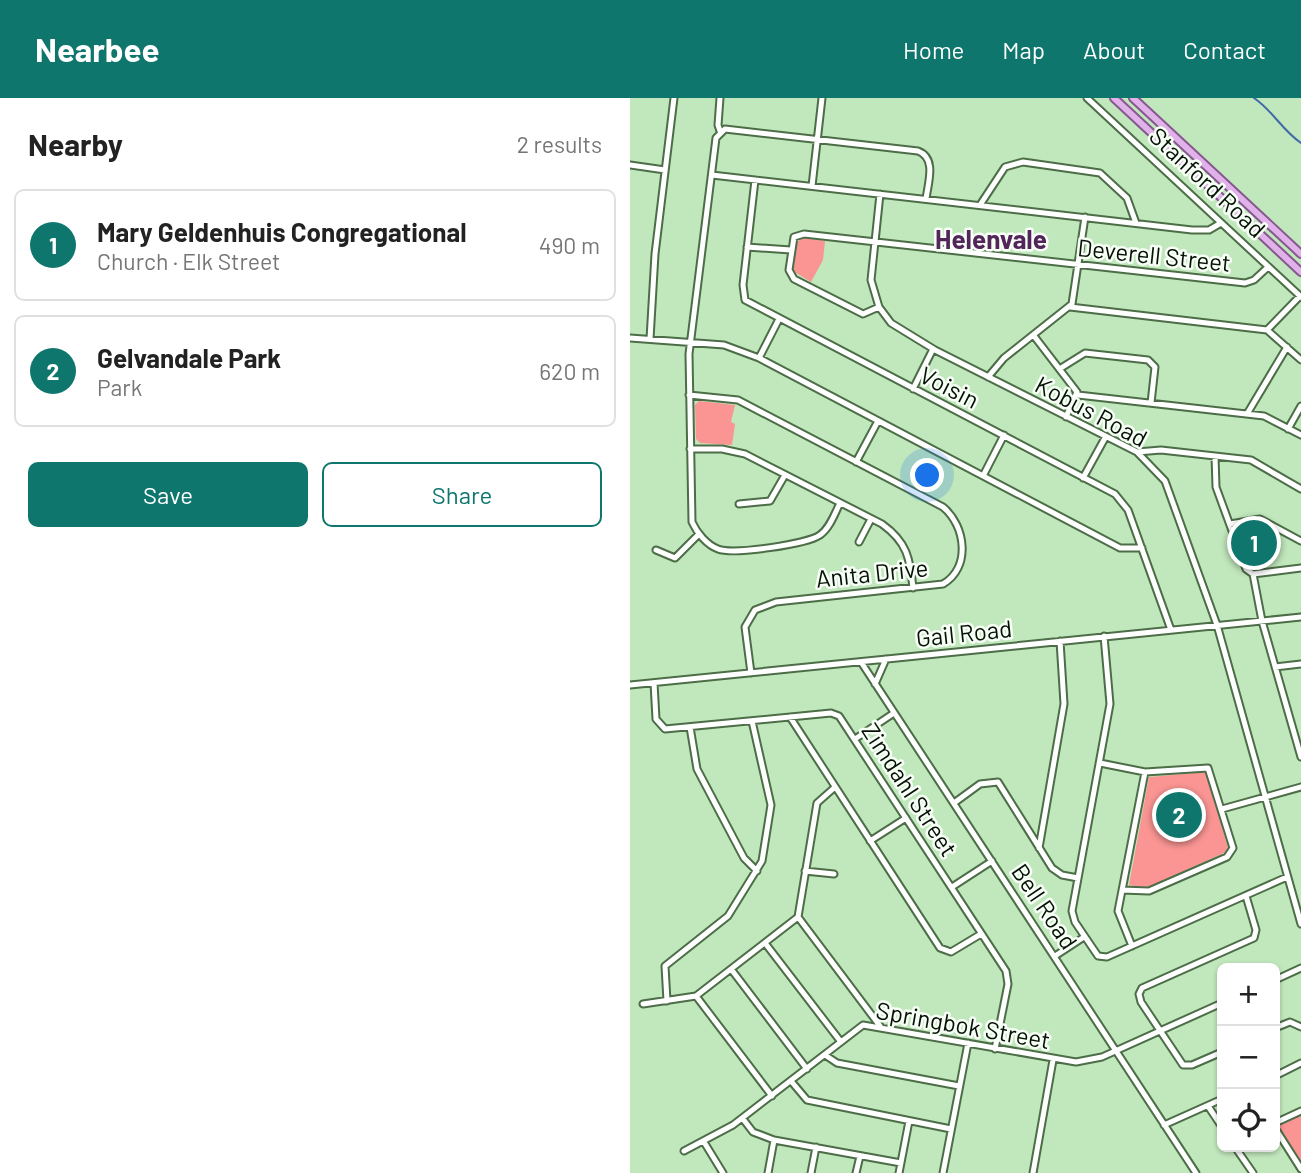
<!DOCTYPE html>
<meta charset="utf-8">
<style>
:root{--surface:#fff;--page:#f2f2f2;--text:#222;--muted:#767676;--line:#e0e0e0;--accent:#0f766e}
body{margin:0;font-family:Barlow,sans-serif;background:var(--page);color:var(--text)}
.controls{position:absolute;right:21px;bottom:21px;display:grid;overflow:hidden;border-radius:10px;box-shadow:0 2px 5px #0004}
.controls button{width:63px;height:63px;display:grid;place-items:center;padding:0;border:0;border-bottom:2px solid var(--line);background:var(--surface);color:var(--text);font:35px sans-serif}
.you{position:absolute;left:298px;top:378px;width:24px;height:24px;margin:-18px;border:5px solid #fff;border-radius:50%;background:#1a73e8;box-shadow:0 0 0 10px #1a73e833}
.badge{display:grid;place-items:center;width:46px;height:46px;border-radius:50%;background:var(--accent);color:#fff;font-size:23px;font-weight:700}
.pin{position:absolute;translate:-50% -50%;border:4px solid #fff;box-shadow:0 2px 7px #0006}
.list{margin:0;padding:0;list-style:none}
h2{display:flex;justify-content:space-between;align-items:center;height:91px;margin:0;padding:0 28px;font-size:30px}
h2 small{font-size:23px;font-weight:400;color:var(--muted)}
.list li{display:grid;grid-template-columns:46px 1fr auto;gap:21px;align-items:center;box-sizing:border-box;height:112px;margin:0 14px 14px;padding:0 14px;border:2px solid var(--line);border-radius:10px}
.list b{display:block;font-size:26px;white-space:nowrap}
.list p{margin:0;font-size:23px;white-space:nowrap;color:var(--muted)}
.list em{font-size:23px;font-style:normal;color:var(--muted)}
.actions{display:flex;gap:14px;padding:21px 28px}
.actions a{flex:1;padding:16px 0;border:2px solid var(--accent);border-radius:10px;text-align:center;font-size:24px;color:var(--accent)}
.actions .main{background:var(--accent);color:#fff}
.icon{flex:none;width:38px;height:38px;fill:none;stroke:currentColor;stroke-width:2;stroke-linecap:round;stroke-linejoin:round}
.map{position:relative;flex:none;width:671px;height:1075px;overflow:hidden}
header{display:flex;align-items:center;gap:42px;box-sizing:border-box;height:98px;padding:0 35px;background:var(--accent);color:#fff}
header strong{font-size:33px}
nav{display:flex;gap:38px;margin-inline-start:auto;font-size:24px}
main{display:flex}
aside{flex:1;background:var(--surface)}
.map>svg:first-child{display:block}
.green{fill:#fa9593}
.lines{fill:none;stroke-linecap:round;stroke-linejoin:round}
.stream{stroke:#426aa8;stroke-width:2}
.minor-casing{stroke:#4c6d47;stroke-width:9}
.major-casing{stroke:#86588f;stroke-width:10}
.minor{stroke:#fff;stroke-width:5}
.major{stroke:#e0b2e9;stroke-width:6}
.labels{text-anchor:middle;stroke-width:5;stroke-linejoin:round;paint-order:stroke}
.street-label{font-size:24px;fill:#051104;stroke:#f7fef6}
.neighbourhood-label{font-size:26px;font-weight:bold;fill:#52265a;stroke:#f7fef6}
</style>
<header>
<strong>Nearbee</strong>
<nav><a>Home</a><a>Map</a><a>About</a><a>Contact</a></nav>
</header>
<main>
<aside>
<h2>Nearby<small>2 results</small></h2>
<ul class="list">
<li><span class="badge">1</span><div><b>Mary Geldenhuis Congregational</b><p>Church · Elk Street</p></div><em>490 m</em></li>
<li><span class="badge">2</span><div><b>Gelvandale Park</b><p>Park</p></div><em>620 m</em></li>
</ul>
<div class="actions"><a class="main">Save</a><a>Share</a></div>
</aside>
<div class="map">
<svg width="671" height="1075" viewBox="0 0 671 1075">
<rect width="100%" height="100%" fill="#c1e7bc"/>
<path class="green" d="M173 140 195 143 193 162 181 184 163 173 167 144Z
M69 303 105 307 101 324 105 326 102 347 70 345 66 341 65 307Z
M576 674 598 750 596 754 516 790 499 787 519 679Z
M671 1015V1065L648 1028Z"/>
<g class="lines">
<path class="stream" d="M624 0C643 13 652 32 671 45"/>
<defs>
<path id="minor" d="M90 0 88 27 90 33
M457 0 671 199
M0 67 35 72
M82 77 562 132H579L591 125
M125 82 113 187 115 202 485 396 498 412 541 532
M182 88 192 0
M250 96 241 182 249 209 261 225 305 252 507 354 535 383 587 527 671 826
M350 107 375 69 393 64 470 75 497 100 506 125
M117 149 161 152
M249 209 233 216 164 181 159 172 164 139 174 136 615 185 624 182 638 169
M440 209 637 232 670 198
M637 232 671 262
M404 238 447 294 436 319
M0 240 94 247 129 260 490 450H512
M20 241 25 156 44 0
M129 260 149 221
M431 270 455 255 518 262 525 269 521 305
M358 279 374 260 442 206 455 119
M283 291 303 251
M59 297 108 302 313 409C336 428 341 470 313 486L146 504 125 512 115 529 121 575
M448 297 634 318 671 337
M617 316 657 249
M658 331 671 308
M60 351H92L115 356 252 426C277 444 280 460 283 490
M507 354 531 352 621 362 671 391
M585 358 586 389 616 471 623 476 671 470
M226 364 248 323
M353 378 374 337
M453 380 475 340
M210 405C205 415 200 430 190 437 177 446 104 457 88 451 77 447 67 435 62 424L59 256 86 40 95 31 288 53C307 60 298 85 296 101
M109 406 140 403 155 377
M600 426 630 421 671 443
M229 444 241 421
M26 452 45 460 69 436
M623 476 632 523 671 659
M474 538 480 606 442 813 445 824 468 858 477 859 657 779
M231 564 566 1075
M645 569 671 566
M24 585 26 621 35 631 201 615 209 618 376 873 378 886 365 951
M245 586 256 561
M0 587 671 519
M160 619 310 850 321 854 351 836
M60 629 67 671 114 760 127 773
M225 641 264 615
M470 665 515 674 578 670 603 750 597 759 519 793 492 792
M324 705 350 686 368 684 422 770 432 777 448 780
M592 711 671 689
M240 743 276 720
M409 750 434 606 430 543
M175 773 204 776
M322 789 362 763
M168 819 250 928
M135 845 211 944
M502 848 488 813 515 674
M425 858 454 839
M101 871 177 971
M645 882 671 870
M66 898 142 998
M37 903 35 868 98 818 132 763 141 707 122 623
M13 906 66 898 168 819 187 705 204 690
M645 930 660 924 671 929
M592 954 562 967H553L511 904 509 896 512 890 624 840 626 832 616 798
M195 957 207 965 329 988
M645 978 671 965
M161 983 177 1002 321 1031
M578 1008 592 1029
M113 1021 123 1034 144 1042 271 1065
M645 1025 671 1013
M534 1027 592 1001
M645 1030 671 1071
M74 1044 93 1075
M605 1049 623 1075
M54 1053 103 1027 233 927 446 964 472 959 592 905
M138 1075 144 1042
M181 1075 186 1049
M226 1075 230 1058
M269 1075 279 1023
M313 1075 338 945
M403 1075 423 962"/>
<path id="major" d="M484 0 671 174
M503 0 671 156"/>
</defs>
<use href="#minor" class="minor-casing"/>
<use href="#major" class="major-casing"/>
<use href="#minor" class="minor"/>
<use href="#major" class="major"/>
</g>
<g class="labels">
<g class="street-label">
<text transform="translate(577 85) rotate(43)" y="8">Stanford Road</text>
<text transform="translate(524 158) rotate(6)" y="8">Deverell Street</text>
<text transform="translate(319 290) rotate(27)" y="8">Voisin</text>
<text transform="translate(461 314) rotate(28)" y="8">Kobus Road</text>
<text transform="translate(242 476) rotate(-6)" y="8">Anita Drive</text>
<text transform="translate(334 536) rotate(-6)" y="8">Gail Road</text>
<text transform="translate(279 692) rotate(57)" y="8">Zimdahl Street</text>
<text transform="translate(414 809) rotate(56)" y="8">Bell Road</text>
<text transform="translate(333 928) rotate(10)" y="8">Springbok Street</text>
</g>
<g class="neighbourhood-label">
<text x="361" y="151">Helenvale</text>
</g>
</g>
</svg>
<div class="controls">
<button>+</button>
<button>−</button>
<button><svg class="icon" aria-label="locate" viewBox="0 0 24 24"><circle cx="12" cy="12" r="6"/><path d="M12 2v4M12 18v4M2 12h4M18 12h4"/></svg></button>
</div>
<div class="you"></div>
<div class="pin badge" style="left:624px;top:445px">1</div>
<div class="pin badge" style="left:549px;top:717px">2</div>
</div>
</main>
